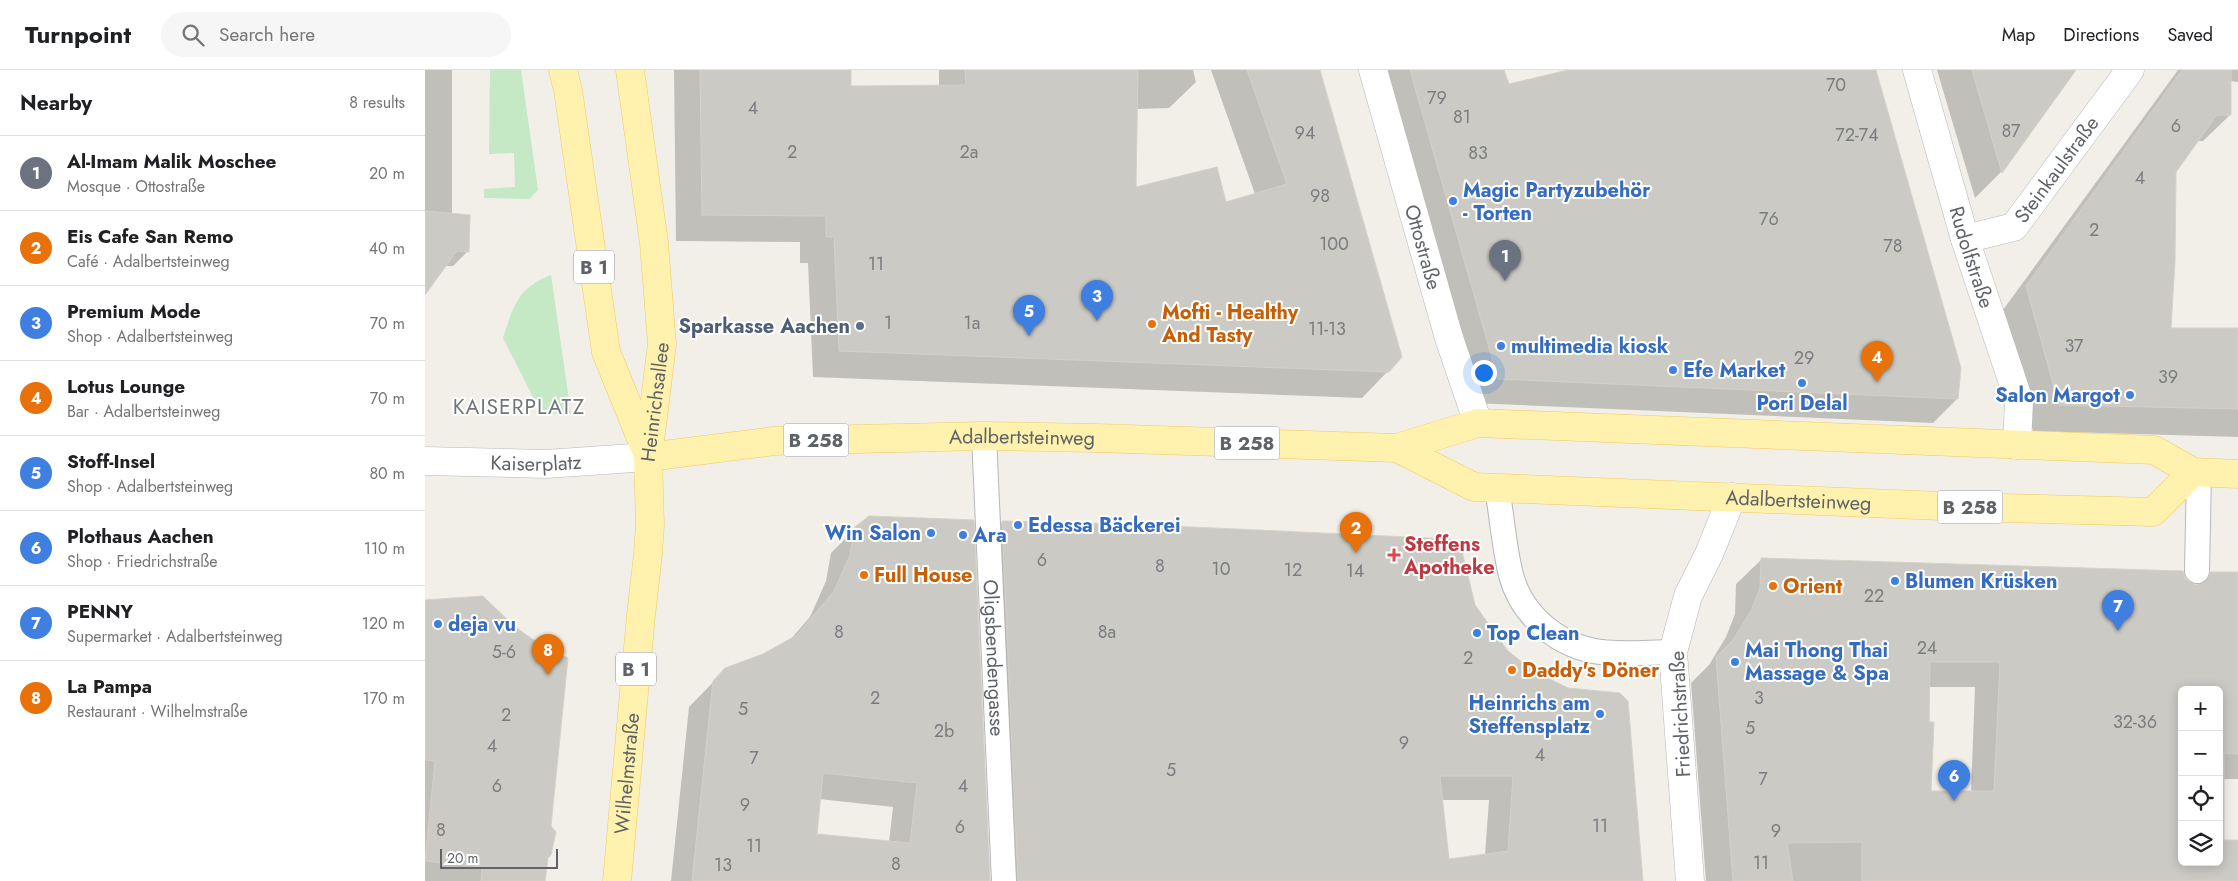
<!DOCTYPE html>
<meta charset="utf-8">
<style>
:root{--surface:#fff;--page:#f6f6f6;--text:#202124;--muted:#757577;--line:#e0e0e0;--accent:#ea4335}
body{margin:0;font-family:Jost,sans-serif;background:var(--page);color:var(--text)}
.controls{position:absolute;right:15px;bottom:15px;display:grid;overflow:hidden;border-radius:8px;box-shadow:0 2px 12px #0003}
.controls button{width:45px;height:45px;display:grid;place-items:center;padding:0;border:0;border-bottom:1px solid var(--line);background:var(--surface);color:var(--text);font:25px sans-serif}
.scale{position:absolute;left:15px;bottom:12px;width:118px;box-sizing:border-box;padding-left:5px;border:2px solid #5f6368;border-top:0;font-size:14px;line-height:18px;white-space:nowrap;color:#5f6368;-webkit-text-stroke:4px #fff;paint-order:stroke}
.you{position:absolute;left:1058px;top:302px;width:18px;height:18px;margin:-12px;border:4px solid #fff;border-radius:50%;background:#1a73e8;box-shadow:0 0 0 8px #1a73e833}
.badge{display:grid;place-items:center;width:32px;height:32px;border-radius:50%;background:var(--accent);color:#fff;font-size:16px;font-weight:700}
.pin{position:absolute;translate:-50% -41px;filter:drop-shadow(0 1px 2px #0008)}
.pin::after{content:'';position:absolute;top:26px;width:18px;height:15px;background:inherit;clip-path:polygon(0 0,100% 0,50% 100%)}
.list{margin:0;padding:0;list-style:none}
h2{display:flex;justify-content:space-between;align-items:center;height:65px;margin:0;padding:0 20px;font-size:21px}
h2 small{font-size:16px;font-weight:400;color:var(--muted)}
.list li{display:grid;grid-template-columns:32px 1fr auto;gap:15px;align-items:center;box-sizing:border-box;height:75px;padding:0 20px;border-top:1px solid var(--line)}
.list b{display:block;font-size:19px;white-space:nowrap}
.list p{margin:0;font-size:16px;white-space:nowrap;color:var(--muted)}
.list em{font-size:16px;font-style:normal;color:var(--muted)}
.icon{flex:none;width:28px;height:28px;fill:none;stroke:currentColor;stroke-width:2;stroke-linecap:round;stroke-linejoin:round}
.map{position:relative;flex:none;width:1813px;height:811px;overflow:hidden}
header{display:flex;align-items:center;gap:30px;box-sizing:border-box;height:70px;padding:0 25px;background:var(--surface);border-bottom:1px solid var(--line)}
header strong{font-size:24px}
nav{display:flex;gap:28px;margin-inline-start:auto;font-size:18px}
.search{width:350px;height:45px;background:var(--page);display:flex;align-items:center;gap:12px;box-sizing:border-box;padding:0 18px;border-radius:28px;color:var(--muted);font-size:19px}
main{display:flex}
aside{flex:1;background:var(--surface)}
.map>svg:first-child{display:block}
.green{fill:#c5e8c5}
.shadow{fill:#0003;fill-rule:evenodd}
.building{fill:#cccac5;stroke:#d6d1c6;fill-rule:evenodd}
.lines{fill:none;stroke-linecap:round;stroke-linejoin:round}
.lane-casing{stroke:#b5b8bc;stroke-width:26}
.street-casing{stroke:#b5b8bc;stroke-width:29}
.primary-casing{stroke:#f2c960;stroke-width:29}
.lane{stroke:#fff;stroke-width:24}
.street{stroke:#fff;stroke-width:28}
.primary{stroke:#fff2af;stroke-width:28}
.shop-dot{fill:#3f7fe0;stroke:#fff;stroke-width:2}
.food-dot{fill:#e8710a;stroke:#fff;stroke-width:2}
.service-dot{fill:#5c6f8a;stroke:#fff;stroke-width:2}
.health-dot{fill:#e0444e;stroke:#fff;stroke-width:2}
.labels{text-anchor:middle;stroke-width:4;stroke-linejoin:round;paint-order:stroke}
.number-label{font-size:18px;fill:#7a7d7f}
.shield{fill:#fff;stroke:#8f9295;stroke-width:1}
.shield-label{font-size:19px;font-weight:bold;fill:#5f6368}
.street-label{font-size:20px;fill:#5f6368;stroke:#fff}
.shop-label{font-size:20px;font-weight:bold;fill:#366cbe;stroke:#fff;text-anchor:start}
.food-label{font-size:20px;font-weight:bold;fill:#c56008;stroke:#fff;text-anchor:start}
.service-label{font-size:20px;font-weight:bold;fill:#4e5e75;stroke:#fff;text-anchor:end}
.health-label{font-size:20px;font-weight:bold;fill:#be3a42;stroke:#fff;text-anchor:start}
.neighbourhood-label{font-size:21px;letter-spacing:1px;fill:#70757a;stroke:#fff}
</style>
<header>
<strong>Turnpoint</strong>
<div class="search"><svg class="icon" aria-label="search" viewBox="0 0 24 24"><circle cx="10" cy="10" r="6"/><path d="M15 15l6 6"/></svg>Search here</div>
<nav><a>Map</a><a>Directions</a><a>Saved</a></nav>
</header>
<main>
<aside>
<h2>Nearby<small>8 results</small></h2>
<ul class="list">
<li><span class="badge" style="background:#6b7280">1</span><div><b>Al-Imam Malik Moschee</b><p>Mosque · Ottostraße</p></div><em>20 m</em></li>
<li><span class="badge" style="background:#e8710a">2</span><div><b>Eis Cafe San Remo</b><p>Café · Adalbertsteinweg</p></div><em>40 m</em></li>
<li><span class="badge" style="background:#3f7fe0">3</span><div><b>Premium Mode</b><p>Shop · Adalbertsteinweg</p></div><em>70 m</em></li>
<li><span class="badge" style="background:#e8710a">4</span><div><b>Lotus Lounge</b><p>Bar · Adalbertsteinweg</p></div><em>70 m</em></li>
<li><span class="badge" style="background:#3f7fe0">5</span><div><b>Stoff-Insel</b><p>Shop · Adalbertsteinweg</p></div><em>80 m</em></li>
<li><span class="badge" style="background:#3f7fe0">6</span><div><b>Plothaus Aachen</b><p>Shop · Friedrichstraße</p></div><em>110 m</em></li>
<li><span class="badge" style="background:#3f7fe0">7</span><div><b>PENNY</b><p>Supermarket · Adalbertsteinweg</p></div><em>120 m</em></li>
<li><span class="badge" style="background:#e8710a">8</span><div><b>La Pampa</b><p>Restaurant · Wilhelmstraße</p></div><em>170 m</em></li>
</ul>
</aside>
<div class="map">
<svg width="1813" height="811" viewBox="0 0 1813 811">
<rect width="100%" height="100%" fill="#f1efe8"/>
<path class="green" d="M65 0H96L113 120 104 129 59 128V119L90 117 89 83 64 84Z
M126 205 146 344 116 343 78 268C88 237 93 217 126 205Z"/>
<path class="shadow" d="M0 0H27V144L43 181 28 196H19L0 221Z
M249 0H424L425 17 514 16V0H768L771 12 744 38 711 39 710 118 800 133 830 124 786 0H894L963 301 937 328 388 307 383 193H375V172L251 171Z
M954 0H1078L1083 15 1149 0H1449L1532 329 1508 353 1048 333Z
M1512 0H1650L1576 102 1550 128Z
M1753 0H1813V12L1805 11V45L1778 71H1772L1750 102 1745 260 1813 259V367L1608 361 1575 244Z
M577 452 1049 536 1216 811H568L553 477ZM1016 730H1064L1060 785 1023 790Z
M431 458 564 811H246L264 637 301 599 339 586 365 570 385 547 401 511 406 483ZM394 729 468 737 464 772 390 765Z
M1337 489 1759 509 1764 514 1771 516 1786 503 1813 504V709H1798V771H1813V811H1281L1266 613 1284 595 1301 567 1310 544 1311 514ZM1504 617H1550L1546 723H1505ZM1757 620H1794V792H1757Z
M0 531 122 788 119 811H0Z"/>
<path class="building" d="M275 0H426V16L541 15 540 0H713L711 117 792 97 801 132 862 114 822 0H895L977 287 964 302 414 281 409 167H401V146L277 145Z
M985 0H1079L1084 14 1143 0H1451L1536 298 1533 329 1073 309Z
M1547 0H1651L1577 103Z
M1757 0H1806V45H1792L1751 102 1750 190 1746 258H1813V339L1634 335 1601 216Z
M0 141 45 145 44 182 32 181 0 225Z
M444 446 549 450 565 811H267L288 611 300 598 338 584 372 565 409 521 425 485 430 457ZM398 703 492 713 485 773 392 764Z
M577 451 702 454 1026 469 1036 477 1050 535 1082 580 1108 601 1143 618 1195 623 1203 631 1218 811H593ZM1015 706H1088L1083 781 1024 789Z
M1336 488 1758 501 1760 508 1764 512 1771 515 1779 513 1783 508 1786 502H1813V684L1799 683V770H1813V811H1437V772L1362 773 1368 811H1308L1291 587 1308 570 1326 541 1335 518ZM1505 592H1575L1569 721H1506L1509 652H1504ZM1757 620H1794V792H1757Z
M58 526 89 556 107 569 143 588 126 756 131 762 126 785 123 788 120 811H56L57 797 0 791 10 691 0 690V530Z"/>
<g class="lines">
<defs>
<g id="lane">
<path id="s1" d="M559 366 579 811"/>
<path d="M1072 418C1077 447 1079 477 1086 505 1097 546 1134 577 1176 582 1199 585 1225 582 1248 582"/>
<path d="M1772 501 1774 402"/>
</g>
<g id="street">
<path id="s2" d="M948 0 1024 268 1053 353"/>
<path id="s3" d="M1492 0 1540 169 1594 331 1592 375"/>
<path id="s4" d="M1540 169 1589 157 1705 0"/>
<path id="s5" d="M0 391 121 394 223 387"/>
<path d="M1265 811 1248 582 1263 526 1284 484 1307 427"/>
</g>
<g id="primary">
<path d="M138 0 143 20 181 282 222 383"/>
<path id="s6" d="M972 378 1049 417 1541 437 1728 442 1768 402"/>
<path id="s7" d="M223 387 349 371 559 366 672 368 972 378 1053 353 1729 380 1768 402 1813 404"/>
<path id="s8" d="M192 811 216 545 223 484 225 455 223 387 237 274 229 173 205 0"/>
</g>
</defs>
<use href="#lane" class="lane-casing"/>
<use href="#street" class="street-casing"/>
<use href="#primary" class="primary-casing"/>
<use href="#lane" class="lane"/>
<use href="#street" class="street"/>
<use href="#primary" class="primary"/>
</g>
<g class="shop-dot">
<circle cx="1028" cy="131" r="5"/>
<circle cx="1076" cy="276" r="5"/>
<circle cx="1248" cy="300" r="5"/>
<circle cx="1377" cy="313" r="5"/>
<circle cx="1705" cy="325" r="5"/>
<circle cx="593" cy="455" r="5"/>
<circle cx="506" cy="463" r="5"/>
<circle cx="538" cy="465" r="5"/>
<circle cx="1470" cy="511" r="5"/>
<circle cx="13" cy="554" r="5"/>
<circle cx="1052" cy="563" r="5"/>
<circle cx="1310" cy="592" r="5"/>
<circle cx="1175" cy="644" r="5"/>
</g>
<g class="food-dot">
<circle cx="727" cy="254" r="5"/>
<circle cx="439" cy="505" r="5"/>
<circle cx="1348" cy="516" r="5"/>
<circle cx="1087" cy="600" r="5"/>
</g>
<circle class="service-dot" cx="435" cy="256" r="5"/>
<path class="health-dot" d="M966.5 477.5h5v5h5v5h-5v5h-5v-5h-5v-5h5z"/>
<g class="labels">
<g class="number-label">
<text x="1411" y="21">70</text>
<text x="1012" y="34">79</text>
<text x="328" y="44">4</text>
<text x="1037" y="53">81</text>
<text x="1751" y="62">6</text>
<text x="1586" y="67">87</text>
<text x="880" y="69">94</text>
<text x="1432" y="71">72-74</text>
<text x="367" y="88">2</text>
<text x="544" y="88">2a</text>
<text x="1053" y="89">83</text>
<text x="1715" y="114">4</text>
<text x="895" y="132">98</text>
<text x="1344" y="155">76</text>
<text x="1669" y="166">2</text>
<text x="909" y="180">100</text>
<text x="1468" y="182">78</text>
<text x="451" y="200">11</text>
<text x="463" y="259">1</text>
<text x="547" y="259">1a</text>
<text x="902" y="265">11-13</text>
<text x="1649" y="282">37</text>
<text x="1379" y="294">29</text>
<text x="1743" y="313">39</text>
<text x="617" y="496">6</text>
<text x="735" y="502">8</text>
<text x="796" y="505">10</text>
<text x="868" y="506">12</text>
<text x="930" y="507">14</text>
<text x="1449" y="532">22</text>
<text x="414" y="568">8</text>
<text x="682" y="568">8a</text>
<text x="1502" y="584">24</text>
<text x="79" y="588">5-6</text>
<text x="1043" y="594">2</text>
<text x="450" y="634">2</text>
<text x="1334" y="634">3</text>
<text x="318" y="645">5</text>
<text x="81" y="651">2</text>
<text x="1710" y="658">32-36</text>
<text x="1325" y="664">5</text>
<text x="519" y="667">2b</text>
<text x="979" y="679">9</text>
<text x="67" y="682">4</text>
<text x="1115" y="691">4</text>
<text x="329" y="694">7</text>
<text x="746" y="706">5</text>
<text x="1338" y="715">7</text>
<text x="72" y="722">6</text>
<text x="538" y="722">4</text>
<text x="320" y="741">9</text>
<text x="1175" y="762">11</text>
<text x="535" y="763">6</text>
<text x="16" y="766">8</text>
<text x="1351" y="767">9</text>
<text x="329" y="782">11</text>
<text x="1336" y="799">11</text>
<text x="471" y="800">8</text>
<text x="298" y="801">13</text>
</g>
<g class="shield">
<rect x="149" y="180.5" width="40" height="33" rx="4"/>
<rect x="358.5" y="353.5" width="65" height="33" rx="4"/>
<rect x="789.5" y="356.5" width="65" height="33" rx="4"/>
<rect x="1512.5" y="420.5" width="65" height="33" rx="4"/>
<rect x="191" y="582.5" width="40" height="33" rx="4"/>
</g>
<g class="shield-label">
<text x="169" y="204">B 1</text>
<text x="391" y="377">B 258</text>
<text x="822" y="380">B 258</text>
<text x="1545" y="444">B 258</text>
<text x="211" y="606">B 1</text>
</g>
<g class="street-label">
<text dy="7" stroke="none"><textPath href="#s4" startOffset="122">Steinkaulstraße</textPath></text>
<text dy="7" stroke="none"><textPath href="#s2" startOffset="184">Ottostraße</textPath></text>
<text dy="7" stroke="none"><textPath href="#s3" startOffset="195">Rudolfstraße</textPath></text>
<text dy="7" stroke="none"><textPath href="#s8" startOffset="481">Heinrichsallee</textPath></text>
<text dy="7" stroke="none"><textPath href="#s7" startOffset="375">Adalbertsteinweg</textPath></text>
<text dy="7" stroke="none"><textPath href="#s5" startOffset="111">Kaiserplatz</textPath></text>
<text dy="7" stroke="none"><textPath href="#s6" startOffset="411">Adalbertsteinweg</textPath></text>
<text dy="7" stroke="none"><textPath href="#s1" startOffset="222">Oligsbendengasse</textPath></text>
<text transform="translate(1255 644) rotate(-93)" y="7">Friedrichstraße</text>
<text dy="7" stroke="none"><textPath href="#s8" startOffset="108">Wilhelmstraße</textPath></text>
</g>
<g class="shop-label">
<text x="1038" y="127">Magic Partyzubehör<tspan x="1038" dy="23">- Torten</tspan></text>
<text x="1086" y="283">multimedia kiosk</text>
<text x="1258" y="307">Efe Market</text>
<text x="1695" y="332" text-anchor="end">Salon Margot</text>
<text x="1377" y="340" text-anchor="middle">Pori Delal</text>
<text x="603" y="462">Edessa Bäckerei</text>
<text x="496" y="470" text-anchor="end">Win Salon</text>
<text x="548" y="472">Ara</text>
<text x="1480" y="518">Blumen Krüsken</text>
<text x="23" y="561">deja vu</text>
<text x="1062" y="570">Top Clean</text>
<text x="1320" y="587">Mai Thong Thai<tspan x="1320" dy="23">Massage &amp; Spa</tspan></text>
<text x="1165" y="640" text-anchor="end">Heinrichs am<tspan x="1165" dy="23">Steffensplatz</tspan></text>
</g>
<g class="food-label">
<text x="737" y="249">Mofti - Healthy<tspan x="737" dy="23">And Tasty</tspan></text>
<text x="449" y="512">Full House</text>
<text x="1358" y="523">Orient</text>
<text x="1097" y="607">Daddy's Döner</text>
</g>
<g class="service-label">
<text x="425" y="263">Sparkasse Aachen</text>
</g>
<g class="health-label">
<text x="979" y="481">Steffens<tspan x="979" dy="23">Apotheke</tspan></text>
</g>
<g class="neighbourhood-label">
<text x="94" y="344">KAISERPLATZ</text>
</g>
</g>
</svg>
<div class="controls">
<button>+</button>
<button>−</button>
<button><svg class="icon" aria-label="locate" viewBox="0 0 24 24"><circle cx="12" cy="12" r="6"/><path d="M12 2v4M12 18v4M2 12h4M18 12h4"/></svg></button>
<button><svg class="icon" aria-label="layers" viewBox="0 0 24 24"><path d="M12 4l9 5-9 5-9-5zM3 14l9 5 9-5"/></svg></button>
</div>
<div class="scale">20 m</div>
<div class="you"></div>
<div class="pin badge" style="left:1080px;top:211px;background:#6b7280">1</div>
<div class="pin badge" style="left:931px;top:483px;background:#e8710a">2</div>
<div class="pin badge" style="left:672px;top:251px;background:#3f7fe0">3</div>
<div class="pin badge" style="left:1452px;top:312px;background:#e8710a">4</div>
<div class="pin badge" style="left:604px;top:266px;background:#3f7fe0">5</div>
<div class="pin badge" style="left:1529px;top:731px;background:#3f7fe0">6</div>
<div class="pin badge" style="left:1693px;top:561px;background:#3f7fe0">7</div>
<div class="pin badge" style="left:123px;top:605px;background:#e8710a">8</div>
</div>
</main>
